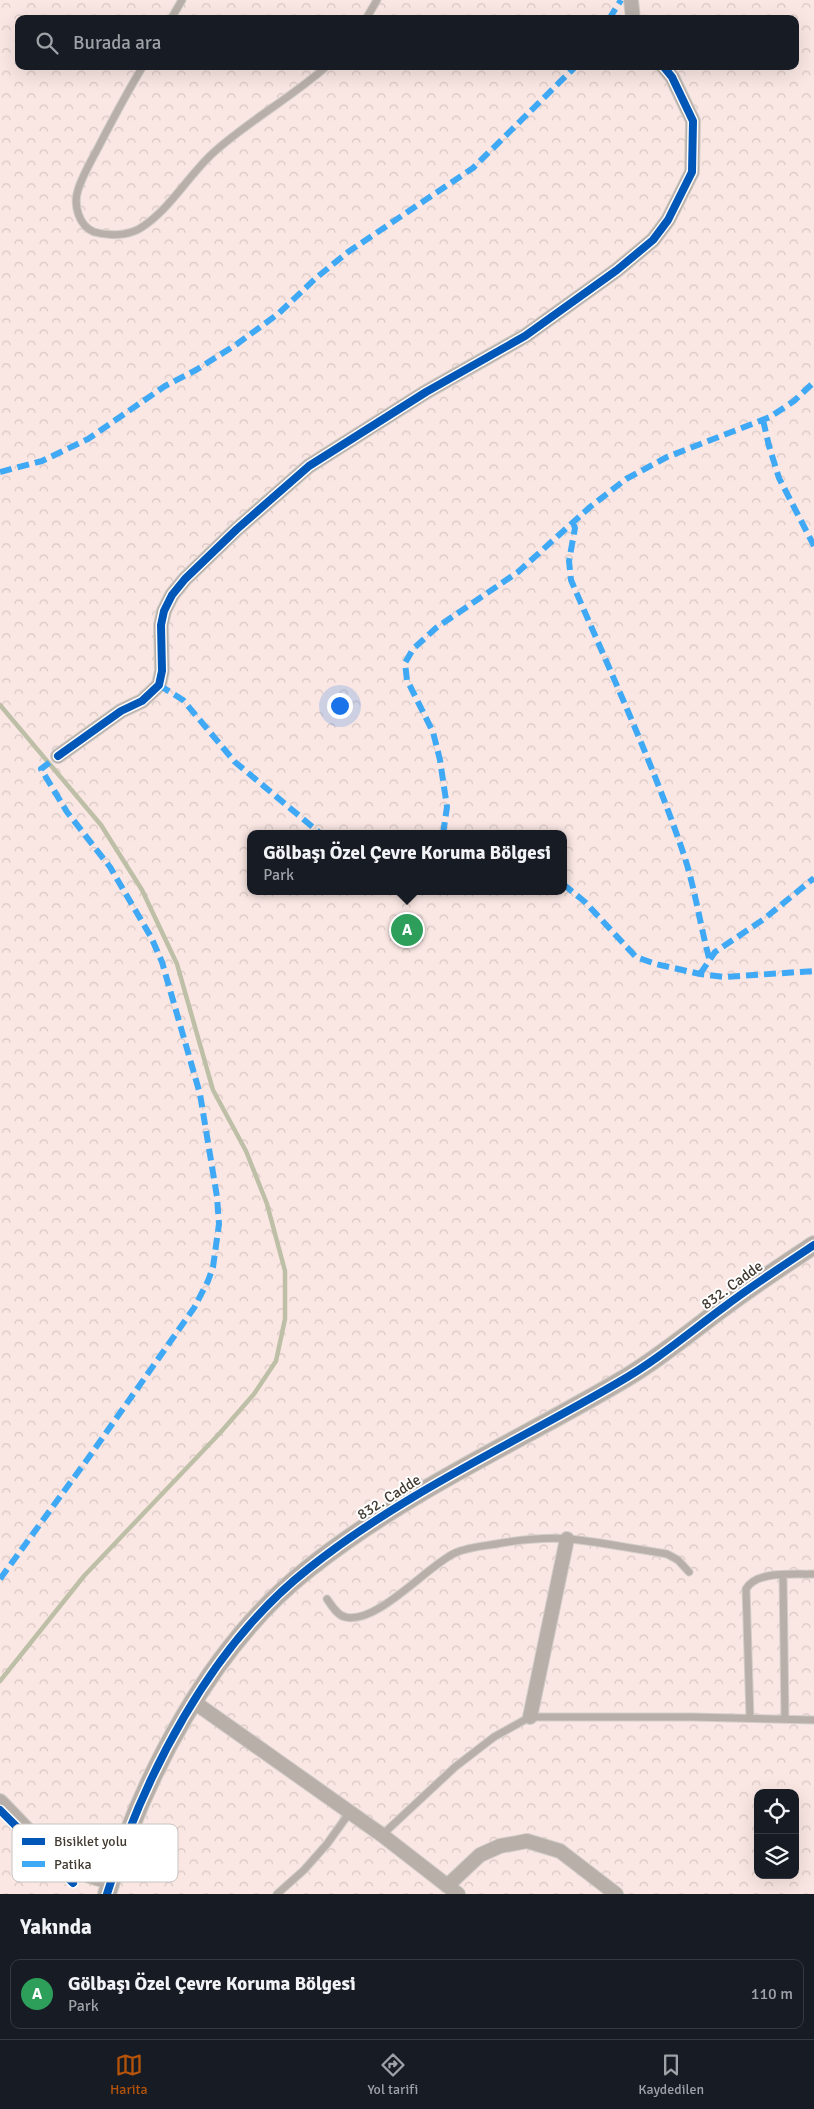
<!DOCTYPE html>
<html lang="tr">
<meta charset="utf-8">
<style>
:root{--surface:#171b24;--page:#242831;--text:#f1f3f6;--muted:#9ea1a6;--line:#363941;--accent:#b45309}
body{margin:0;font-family:Signika,sans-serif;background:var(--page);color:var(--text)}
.controls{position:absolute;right:15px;bottom:15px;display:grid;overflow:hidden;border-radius:10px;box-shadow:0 5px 20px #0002}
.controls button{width:45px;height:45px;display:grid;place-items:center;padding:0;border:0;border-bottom:1px solid var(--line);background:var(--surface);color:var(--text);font:25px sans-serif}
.you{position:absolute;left:339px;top:705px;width:18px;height:18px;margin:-12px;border:4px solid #fff;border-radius:50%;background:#1a73e8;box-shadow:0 0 0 8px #1a73e833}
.badge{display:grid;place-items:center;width:32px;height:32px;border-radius:50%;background:var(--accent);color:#fff;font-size:16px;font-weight:700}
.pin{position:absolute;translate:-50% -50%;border:2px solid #fff;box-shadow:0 1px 5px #0006}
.popup{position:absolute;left:247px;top:830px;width:320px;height:65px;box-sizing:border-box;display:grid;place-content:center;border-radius:10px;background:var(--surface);filter:drop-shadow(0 1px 4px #0005);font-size:16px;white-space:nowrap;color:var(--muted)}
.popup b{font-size:19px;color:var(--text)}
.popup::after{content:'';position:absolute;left:50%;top:100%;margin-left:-10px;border:10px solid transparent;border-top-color:var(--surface)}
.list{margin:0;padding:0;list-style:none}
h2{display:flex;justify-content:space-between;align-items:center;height:65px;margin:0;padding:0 20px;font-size:21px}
h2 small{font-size:16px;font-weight:400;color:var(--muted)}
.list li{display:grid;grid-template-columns:32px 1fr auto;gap:15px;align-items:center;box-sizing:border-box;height:70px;margin:0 10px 10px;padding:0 10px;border:1px solid var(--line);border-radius:10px}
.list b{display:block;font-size:19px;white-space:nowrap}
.list p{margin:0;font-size:16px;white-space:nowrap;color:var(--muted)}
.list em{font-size:16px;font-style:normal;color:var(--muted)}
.icon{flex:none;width:28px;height:28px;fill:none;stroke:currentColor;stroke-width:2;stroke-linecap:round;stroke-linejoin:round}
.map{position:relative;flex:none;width:814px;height:1894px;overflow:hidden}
.search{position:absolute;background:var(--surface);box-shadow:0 5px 20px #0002;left:15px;right:15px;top:15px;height:55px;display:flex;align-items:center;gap:12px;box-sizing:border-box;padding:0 18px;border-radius:10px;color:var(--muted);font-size:19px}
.sheet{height:145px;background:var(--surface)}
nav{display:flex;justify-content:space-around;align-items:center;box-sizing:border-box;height:70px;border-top:1px solid var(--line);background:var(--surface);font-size:14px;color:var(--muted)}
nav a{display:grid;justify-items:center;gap:2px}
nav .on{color:var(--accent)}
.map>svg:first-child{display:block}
.park{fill:url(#park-crowns);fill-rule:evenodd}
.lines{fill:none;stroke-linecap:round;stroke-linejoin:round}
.stream{stroke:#bebfa7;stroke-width:4.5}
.service-casing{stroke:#d3cec9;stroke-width:9}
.minor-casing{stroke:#d3cec9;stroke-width:16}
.tertiary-casing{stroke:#d3cec9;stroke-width:20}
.service{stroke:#b9afa9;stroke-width:7}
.minor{stroke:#b9afa9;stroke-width:14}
.tertiary{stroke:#b9afa9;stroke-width:18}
.quiet{stroke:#3fa9f5;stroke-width:6;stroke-dasharray:12 6;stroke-linecap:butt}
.cycleway-casing{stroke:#fff;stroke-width:11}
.cycleway{stroke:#0057b8;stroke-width:8}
.labels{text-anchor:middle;stroke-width:4;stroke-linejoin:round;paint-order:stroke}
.street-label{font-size:15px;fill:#423a31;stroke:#fff}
.key{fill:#fff;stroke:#c6c4c1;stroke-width:1}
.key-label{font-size:14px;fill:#423a31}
</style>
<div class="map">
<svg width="814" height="1894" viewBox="0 0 814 1894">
<defs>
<pattern id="park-crowns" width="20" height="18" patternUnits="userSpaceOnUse" patternTransform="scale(1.25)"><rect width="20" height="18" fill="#fae7e3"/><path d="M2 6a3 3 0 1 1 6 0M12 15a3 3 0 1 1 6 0" fill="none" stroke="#d8c7c3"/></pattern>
</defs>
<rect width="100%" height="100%" fill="#f8f3ee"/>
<path class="park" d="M0 0H814V1894H0ZM19 19H795V66H19ZM251 834H563V891H251ZM758 1793H795V1875H758Z"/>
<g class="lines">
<path class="stream" d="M0 705 101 825 142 890 177 964 213 1090 246 1151 267 1204 285 1271V1319L276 1361 254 1394 220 1433 84 1576 0 1681"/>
<defs>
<path id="service" d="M171 19 182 0
M366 19 377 0
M143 66C128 91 114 117 101 142 93 158 83 174 78 190 73 205 79 226 94 232 108 236 126 236 139 229 169 211 187 177 213 153 248 121 291 98 327 66
M783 1575 785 1719
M327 1599C332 1606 337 1615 345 1617 377 1625 428 1565 455 1553 468 1547 483 1546 496 1544 519 1540 546 1537 569 1539 601 1542 634 1549 667 1554L678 1560 689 1572
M750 1718 746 1589C757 1570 794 1575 814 1574
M382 1835 455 1767 494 1737 530 1717H692L814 1720
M277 1894 304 1870 327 1844 350 1812"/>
<path id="minor" d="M631 0 633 19
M58 756 121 711 142 701 159 685 162 671 161 625 164 611 172 595 185 579 237 529 309 466 426 392 525 336 617 270 653 240 668 220 692 172 693 121 672 77 663 66
M194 1702 382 1835 458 1894
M530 1717 567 1539
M0 1801C23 1824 46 1852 74 1869 85 1876 98 1879 110 1882
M447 1886 480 1855 500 1846 527 1841 560 1851 616 1894"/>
<path id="tertiary" d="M107 1894C143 1777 210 1646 308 1569 403 1493 515 1443 619 1382 656 1361 690 1332 724 1307 753 1285 784 1265 814 1245"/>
</defs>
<use href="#service" class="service-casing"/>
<use href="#minor" class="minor-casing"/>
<use href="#tertiary" class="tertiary-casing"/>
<use href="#service" class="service"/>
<use href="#minor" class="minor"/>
<use href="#tertiary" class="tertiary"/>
<path class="quiet" d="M609 19 621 0
M763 420 769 446 779 478 814 546
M0 472 42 461 88 439 165 386 196 370 237 344 278 314 316 278 348 252 473 168 576 66
M573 523 575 528 569 561 571 580C610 671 652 761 684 855 695 889 700 924 709 958
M159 685 183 700 235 762 321 834
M443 834 447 807 440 760 433 732 407 680 405 663 413 649 436 628 518 572 590 507 626 479 667 457 770 417 794 401 814 382
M563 884 585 902 636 957 656 964 700 974 725 977 814 971
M700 974 715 952 764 919 814 878
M0 1579 89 1457 194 1308 208 1281 213 1267 219 1224 217 1197 200 1094 162 962 151 937 110 867 67 812 41 769 58 756"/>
<defs>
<path id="cycleway" d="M58 756 121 711 142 701 159 685 162 671 161 625 164 611 172 595 185 579 237 529 309 466 426 392 525 336 617 270 653 240 668 220 692 172 693 121 672 77 663 66
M0 1810 73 1883
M107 1894C143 1777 210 1646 308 1569 403 1493 515 1443 619 1382 656 1361 690 1332 724 1307 753 1285 784 1265 814 1245"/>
</defs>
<use href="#cycleway" class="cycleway-casing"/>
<use href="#cycleway" class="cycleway"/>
</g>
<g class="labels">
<g class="street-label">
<text transform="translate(732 1285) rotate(-36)" y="5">832. Cadde</text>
<text transform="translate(389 1497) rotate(-32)" y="5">832. Cadde</text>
</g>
</g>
<rect x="12" y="1824" width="166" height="58" rx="8" class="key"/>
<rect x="22" y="1838" width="23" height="7" fill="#0057b8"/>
<rect x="22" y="1861" width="23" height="6" fill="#3fa9f5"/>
<g class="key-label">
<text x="54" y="1846">Bisiklet yolu</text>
<text x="54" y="1869">Patika</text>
</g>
</svg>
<div class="controls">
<button><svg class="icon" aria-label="locate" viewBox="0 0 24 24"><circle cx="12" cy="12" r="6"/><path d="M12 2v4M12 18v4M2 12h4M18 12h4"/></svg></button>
<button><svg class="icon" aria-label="layers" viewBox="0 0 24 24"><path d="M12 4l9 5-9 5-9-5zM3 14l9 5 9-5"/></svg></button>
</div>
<div class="you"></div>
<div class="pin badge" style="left:407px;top:930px;background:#2e9e5b">A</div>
<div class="popup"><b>Gölbaşı Özel Çevre Koruma Bölgesi</b>Park</div>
<div class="search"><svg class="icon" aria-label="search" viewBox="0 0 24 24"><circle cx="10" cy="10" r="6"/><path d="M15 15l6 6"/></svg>Burada ara</div>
</div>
<section class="sheet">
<h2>Yakında<small></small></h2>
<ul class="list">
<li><span class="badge" style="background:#2e9e5b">A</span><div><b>Gölbaşı Özel Çevre Koruma Bölgesi</b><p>Park</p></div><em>110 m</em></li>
</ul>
</section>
<nav>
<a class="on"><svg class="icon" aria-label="map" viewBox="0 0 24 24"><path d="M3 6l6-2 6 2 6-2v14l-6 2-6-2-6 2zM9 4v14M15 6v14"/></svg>Harita</a>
<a><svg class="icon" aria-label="directions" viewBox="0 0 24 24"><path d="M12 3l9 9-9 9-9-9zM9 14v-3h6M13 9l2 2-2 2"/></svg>Yol tarifi</a>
<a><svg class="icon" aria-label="saved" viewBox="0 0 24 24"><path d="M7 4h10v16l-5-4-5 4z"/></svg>Kaydedilen</a>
</nav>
